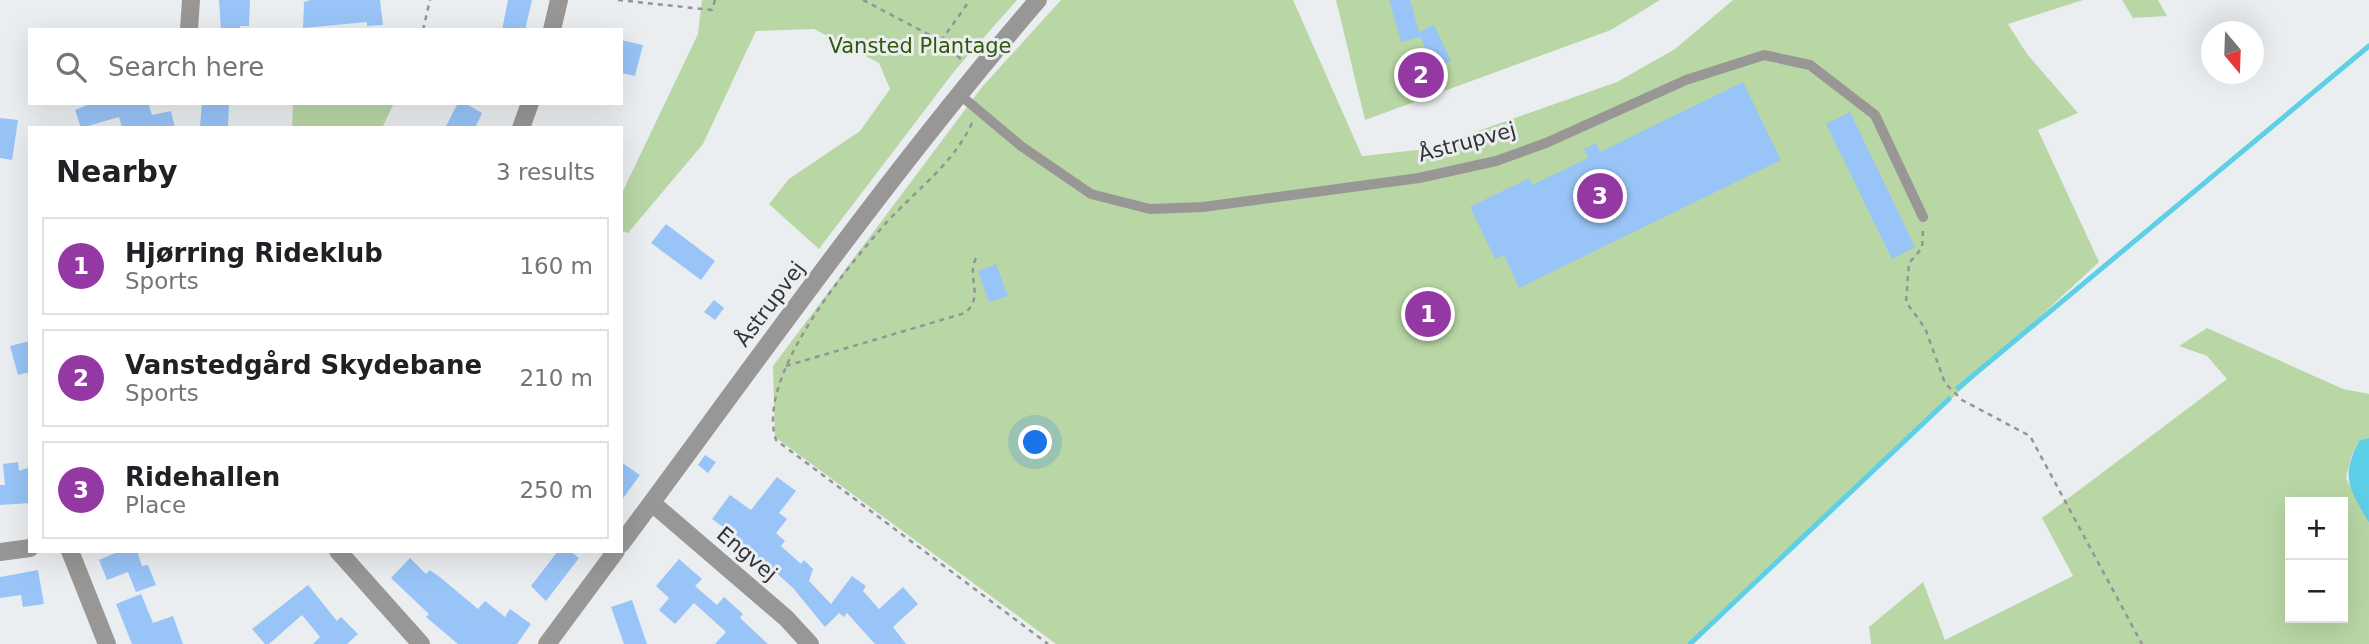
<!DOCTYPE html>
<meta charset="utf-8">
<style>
:root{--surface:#fff;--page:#f6f6f6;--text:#202124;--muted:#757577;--line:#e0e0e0;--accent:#9438a3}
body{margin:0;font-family:"DejaVu Sans",sans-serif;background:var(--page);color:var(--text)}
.controls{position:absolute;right:21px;bottom:21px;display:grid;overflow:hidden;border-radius:0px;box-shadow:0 7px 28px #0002}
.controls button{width:63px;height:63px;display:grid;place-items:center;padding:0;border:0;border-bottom:2px solid var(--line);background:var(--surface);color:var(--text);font:35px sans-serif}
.compass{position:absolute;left:2201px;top:21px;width:63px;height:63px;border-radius:50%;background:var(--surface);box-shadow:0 7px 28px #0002;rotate:161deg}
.you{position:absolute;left:1036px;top:443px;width:24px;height:24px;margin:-18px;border:5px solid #fff;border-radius:50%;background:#1a73e8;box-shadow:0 0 0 10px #1a73e833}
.badge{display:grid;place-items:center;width:46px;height:46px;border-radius:50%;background:var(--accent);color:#fff;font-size:23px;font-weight:700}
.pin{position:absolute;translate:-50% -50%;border:4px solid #fff;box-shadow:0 2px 7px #0006}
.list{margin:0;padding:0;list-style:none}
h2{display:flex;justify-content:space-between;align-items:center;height:91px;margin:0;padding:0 28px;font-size:30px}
h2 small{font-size:23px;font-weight:400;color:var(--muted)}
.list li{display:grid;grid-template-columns:46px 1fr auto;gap:21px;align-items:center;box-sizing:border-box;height:98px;margin:0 14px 14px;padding:0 14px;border:2px solid var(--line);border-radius:0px}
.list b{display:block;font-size:26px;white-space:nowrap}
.list p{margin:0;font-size:23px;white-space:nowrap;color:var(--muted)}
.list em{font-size:23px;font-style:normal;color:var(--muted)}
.icon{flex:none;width:38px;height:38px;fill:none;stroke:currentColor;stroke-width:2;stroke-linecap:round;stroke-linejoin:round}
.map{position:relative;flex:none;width:2369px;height:644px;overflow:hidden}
.search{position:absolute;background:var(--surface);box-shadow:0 7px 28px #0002;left:28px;top:28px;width:595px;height:77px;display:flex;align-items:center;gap:18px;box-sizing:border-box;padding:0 24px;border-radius:0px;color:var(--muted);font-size:26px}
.panel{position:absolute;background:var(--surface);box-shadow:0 7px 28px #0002;left:28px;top:126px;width:595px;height:427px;border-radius:0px}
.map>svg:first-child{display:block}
.green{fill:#b9d7a5;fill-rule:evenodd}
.water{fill:#5dcfe6}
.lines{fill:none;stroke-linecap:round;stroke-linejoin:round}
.stream{stroke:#5dcfe6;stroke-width:5}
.building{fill:#98c4f7}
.path{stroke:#929497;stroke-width:2.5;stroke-dasharray:5 5;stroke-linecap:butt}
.service{stroke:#999796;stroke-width:10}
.minor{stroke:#999796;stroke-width:18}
.tertiary{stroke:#999796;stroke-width:18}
.labels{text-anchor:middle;stroke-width:6;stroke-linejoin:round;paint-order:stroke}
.park-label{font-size:21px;fill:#31570a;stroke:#ebeef1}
.street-label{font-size:21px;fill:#323334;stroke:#ebeef1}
</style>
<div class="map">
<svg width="2369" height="644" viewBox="0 0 2369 644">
<rect width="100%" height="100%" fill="#ebeef1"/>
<path class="green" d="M702 0H1017L956 69 819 249 769 204 789 179 860 131 890 89 879 63 814 29 756 31 703 144 628 233 621 231V195L698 34Z
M1061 0H1293L1362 156 1427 149 1617 82 1675 49 1733 0H2083L2008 24 2027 54 2078 113 2038 130 2099 262 1687 644H1056L775 437 773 366 982 87Z
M1336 0H1660L1611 30 1365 120Z
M2122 0H2158L2167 16 2133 18Z
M293 103H394L382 128H292Z
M2207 328 2343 389 2369 394V438L2360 440 2351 457 2346 478 2369 523V644H1871L1869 627 1923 582 1945 640 2073 576 2042 518 2227 379 2207 356 2179 346ZM2290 502H2343V618H2290Z"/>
<path class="water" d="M2369 438V523C2350 489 2339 477 2360 440Z"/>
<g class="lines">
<path class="stream" d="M1958 388 2369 46
M1690 644 1949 399"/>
</g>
<path class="building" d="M219 0H250L249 26H240V30H221Z
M310 0H380L383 25 367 26V22L303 28 304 2Z
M508 0H532L525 30H502Z
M1389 0H1410L1419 32 1434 25 1451 61 1434 68 1420 37 1401 42Z
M621 40 643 45 635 76 621 73Z
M1743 82 1781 160 1519 288 1504 255 1495 259 1470 207 1529 178 1532 185 1588 158 1584 149 1596 143 1600 152Z
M92 103H151L149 106 152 115 171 111 175 128H122L119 117 81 128 75 110Z
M202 103H229L228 128 200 126Z
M458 103H465L482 113 475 128H445Z
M1850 112 1915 247 1892 259 1826 124Z
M0 118 18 120 12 160 0 158Z
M666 224 715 261 701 280 651 243Z
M996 264 1008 296 989 302 978 271Z
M714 300 724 308 715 320 704 312Z
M30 341V372L18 375 10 346Z
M705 455 716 462 708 473 698 465Z
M18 462 19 471 30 467V503L0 505V485H5L3 464Z
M621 462 640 475 621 501Z
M777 477 796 491 779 513 787 519 776 533 785 541 781 546 801 564 804 560 813 569 809 581 831 604 852 576 866 586 863 591 879 609 903 587 918 604 893 627 906 644H875L847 613 844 617 839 613 825 627 793 588 761 559 759 561 736 544 740 539 712 519 730 495 751 510Z
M120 551H137L142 566 148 565 156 585 136 592 128 572 107 580 99 560Z
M558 551H570L579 558 546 601 531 586Z
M410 558 426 574 430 570 441 578 478 609 485 601 505 617 510 609 531 624 517 644H458L426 617 429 614 391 578Z
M679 559 702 579 695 586 717 605 724 597 743 614 740 618 768 644H715L726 632 694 603 675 624 659 610 669 598 656 586Z
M38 570 44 604 23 607 21 595 0 598V577Z
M308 585 337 621 341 617 358 634 347 644H313L320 637 302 615 269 644H265L252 629Z
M141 594 153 623 173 616 183 644H132L116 604Z
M632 600 647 644H624L611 607Z"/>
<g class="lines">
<path class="path" d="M618 0 712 10 715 0
M863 0 941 41 964 62
M423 30 430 0
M941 41 970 0
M972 123C952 167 910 194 879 231 841 275 756 379 776 440L1048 644
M1923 231 1922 248 1909 263 1906 302 1925 328 1945 383 1962 400 2030 436 2142 644
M786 366 965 313C985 296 966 278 976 258"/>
<path class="service" d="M959 94 1021 146 1091 194 1150 209 1203 207 1419 178 1496 161 1546 143 1686 80 1764 55 1810 65 1875 115 1923 217"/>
<path class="minor" d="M189 30 191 0
M552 30 559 0
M521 128 530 103
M652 503 786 618 810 644
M70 551 107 644
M338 551 421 644
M0 552 30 548"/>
<path class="tertiary" d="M621 544C757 361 889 173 1038 0
M547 644 616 551"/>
</g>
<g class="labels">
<g class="park-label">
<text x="920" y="53">Vansted Plantage</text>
</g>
<g class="street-label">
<text transform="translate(1467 142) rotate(-15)" y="7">Åstrupvej</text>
<text transform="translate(770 304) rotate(-53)" y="7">Åstrupvej</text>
<text transform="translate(747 554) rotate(40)" y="7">Engvej</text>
</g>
</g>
</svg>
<div class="controls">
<button>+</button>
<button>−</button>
</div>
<svg class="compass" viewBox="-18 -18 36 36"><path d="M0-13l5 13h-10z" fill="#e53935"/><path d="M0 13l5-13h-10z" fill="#757577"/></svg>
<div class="you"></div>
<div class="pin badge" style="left:1428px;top:314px">1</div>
<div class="pin badge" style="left:1421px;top:75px">2</div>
<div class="pin badge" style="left:1600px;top:196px">3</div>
<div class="search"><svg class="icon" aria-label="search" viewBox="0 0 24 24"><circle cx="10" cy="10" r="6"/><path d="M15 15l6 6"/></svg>Search here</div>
<section class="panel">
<h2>Nearby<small>3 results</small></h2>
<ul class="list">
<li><span class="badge">1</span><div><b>Hjørring Rideklub</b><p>Sports</p></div><em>160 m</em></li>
<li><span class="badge">2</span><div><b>Vanstedgård Skydebane</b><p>Sports</p></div><em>210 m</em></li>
<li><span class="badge">3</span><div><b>Ridehallen</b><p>Place</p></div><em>250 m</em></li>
</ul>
</section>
</div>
